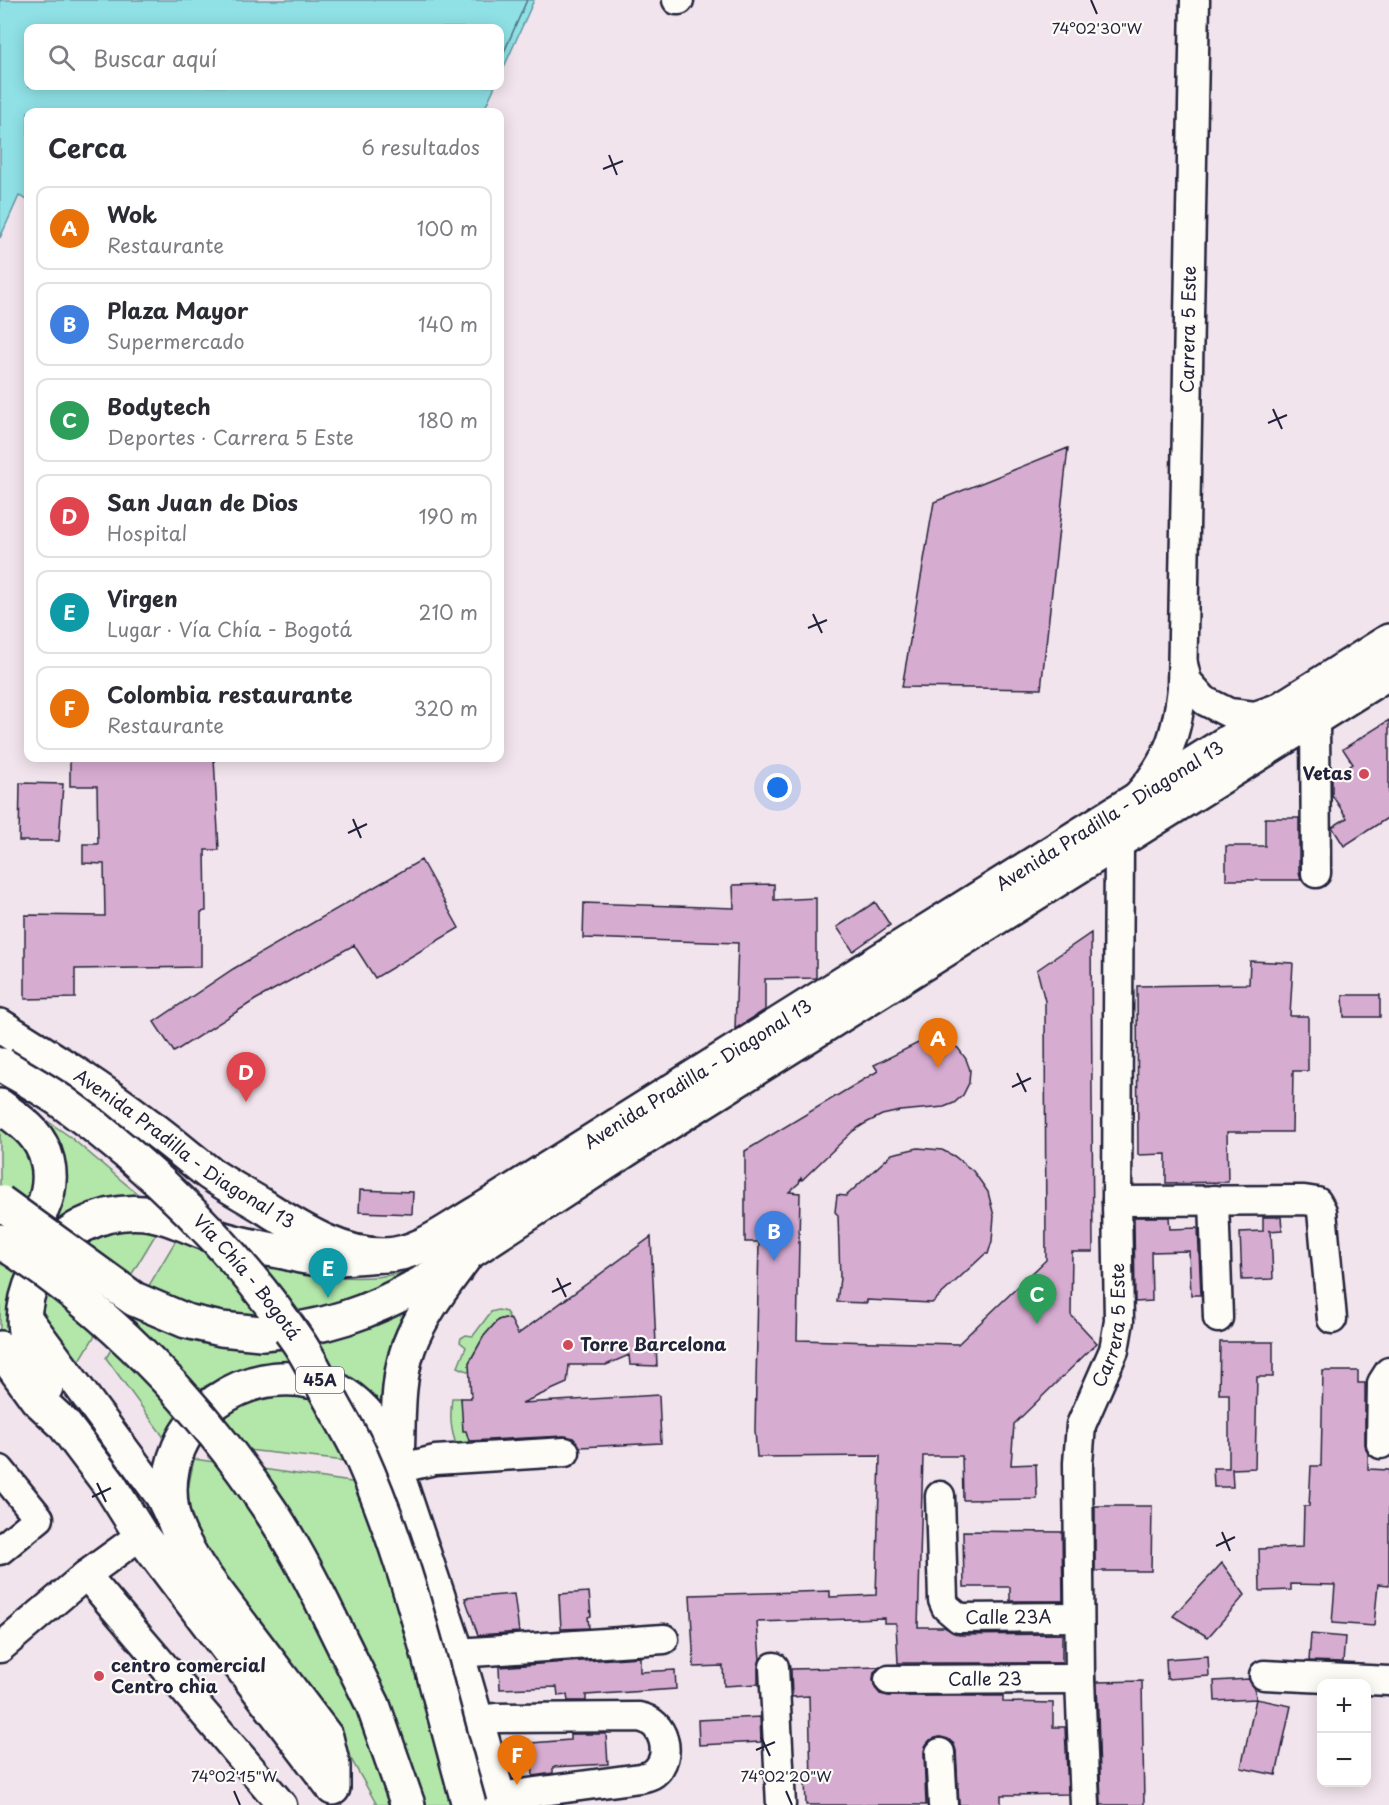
<!DOCTYPE html>
<html lang="es">
<meta charset="utf-8">
<style>
:root{--surface:#fff;--page:#f2f2f3;--text:#2b2b33;--muted:#7c7c81;--line:#e1e1e2;--accent:#7c3aed}
body{margin:0;font-family:"Playpen Sans",sans-serif;background:var(--page);color:var(--text)}
.controls{position:absolute;right:18px;bottom:18px;display:grid;overflow:hidden;border-radius:12px;box-shadow:0 3px 15px #0003}
.controls button{width:54px;height:54px;display:grid;place-items:center;padding:0;border:0;border-bottom:2px solid var(--line);background:var(--surface);color:var(--text);font:30px sans-serif}
.you{position:absolute;left:778px;top:788px;width:21px;height:21px;margin:-15px;border:4px solid #fff;border-radius:50%;background:#1a73e8;box-shadow:0 0 0 9px #1a73e833}
.badge{display:grid;place-items:center;width:39px;height:39px;border-radius:50%;background:var(--accent);color:#fff;font-size:20px;font-weight:700}
.pin{position:absolute;translate:-50% -50px;filter:drop-shadow(0 2px 3px #0008)}
.pin::after{content:'';position:absolute;top:32px;width:21px;height:18px;background:inherit;clip-path:polygon(0 0,100% 0,50% 100%)}
.list{margin:0;padding:0;list-style:none}
h2{display:flex;justify-content:space-between;align-items:center;height:78px;margin:0;padding:0 24px;font-size:26px}
h2 small{font-size:20px;font-weight:400;color:var(--muted)}
.list li{display:grid;grid-template-columns:39px 1fr auto;gap:18px;align-items:center;box-sizing:border-box;height:84px;margin:0 12px 12px;padding:0 12px;border:2px solid var(--line);border-radius:12px}
.list b{display:block;font-size:22px;white-space:nowrap}
.list p{margin:0;font-size:20px;white-space:nowrap;color:var(--muted)}
.list em{font-size:20px;font-style:normal;color:var(--muted)}
.icon{flex:none;width:33px;height:33px;fill:none;stroke:currentColor;stroke-width:2;stroke-linecap:round;stroke-linejoin:round}
.map{position:relative;flex:none;width:1389px;height:1805px;overflow:hidden}
.search{position:absolute;background:var(--surface);box-shadow:0 3px 15px #0003;left:24px;top:24px;width:480px;height:66px;display:flex;align-items:center;gap:15px;box-sizing:border-box;padding:0 21px;border-radius:12px;color:var(--muted);font-size:22px}
.panel{position:absolute;background:var(--surface);box-shadow:0 3px 15px #0003;left:24px;top:108px;width:480px;height:654px;border-radius:12px}
.map>svg:first-child{display:block}
.green{fill:#b2e7a9;stroke:#6a8472;stroke-width:1.5}
.water{fill:#8fe1e6;stroke:#6395a2;stroke-width:1.5}
.lines{fill:none;stroke-linecap:round;stroke-linejoin:round}
.shore{stroke:#4e6e7f;stroke-width:1.5}
.building{fill:#d7acd1;stroke:#22223b;stroke-width:1.5}
.minor-casing{stroke:#22223b;stroke-width:33}
.major-casing{stroke:#22223b;stroke-width:38}
.highway-casing{stroke:#22223b;stroke-width:38}
.minor{stroke:#fdfcf7;stroke-width:28}
.major{stroke:#fdfcf7;stroke-width:33}
.highway{stroke:#fdfcf7;stroke-width:33}
.major-bridge-casing{stroke:#22223b;stroke-width:38;stroke-linecap:butt}
.highway-bridge-casing{stroke:#22223b;stroke-width:38;stroke-linecap:butt}
.major-bridge{stroke:#fdfcf7;stroke-width:33}
.highway-bridge{stroke:#fdfcf7;stroke-width:33}
.ticks{fill:none;stroke:#22223b;stroke-width:2}
.poi-dot{fill:#d1495b;stroke:#fdfcf7;stroke-width:2}
.labels{text-anchor:middle;stroke-width:4.5;stroke-linejoin:round;paint-order:stroke}
.shield{fill:#fdfcf7;stroke:#646373;stroke-width:1.5}
.shield-label{font-size:16px;font-weight:bold;fill:#22223b}
.street-label{font-size:18px;fill:#22223b;stroke:#fdfcf7}
.poi-label{font-size:18px;font-weight:bold;fill:#22223b;stroke:#fdfcf7;text-anchor:start}
.ticks-label{font-size:15px;text-anchor:middle;fill:#22223b;stroke:#fdfcf7;stroke-width:4.5;stroke-linejoin:round;paint-order:stroke}
</style>
<div class="map">
<svg width="1389" height="1805" viewBox="0 0 1389 1805">
<rect width="100%" height="100%" fill="#f2e4ec"/>
<filter id="ink" filterUnits="userSpaceOnUse"><feTurbulence type="fractalNoise" baseFrequency=".0167" numOctaves="2"/><feDisplacementMap in="SourceGraphic" scale="12" xChannelSelector="R" yChannelSelector="G"/><feConvolveMatrix kernelMatrix="1 2 1 2 8 2 1 2 1" color-interpolation-filters="sRGB"/></filter>
<g filter="url(#ink)">
<path class="green" d="M27 1107 69 1136 147 1202 91 1209 10 1347 0 1334V1261L52 1219Z
M0 1121 37 1163 36 1198 0 1233Z
M130 1227 157 1232 73 1372 39 1327 42 1295 77 1245 100 1233Z
M176 1240C242 1258 328 1288 396 1274 414 1271 433 1258 450 1250L414 1301 389 1360 382 1403 373 1405 295 1363H265L241 1368 205 1386 187 1403 165 1439 106 1358Z
M498 1310 506 1312 511 1320 505 1318 498 1320 484 1336 469 1362 470 1372 458 1367 466 1347 460 1342 461 1338 466 1335 473 1336 491 1312Z
M262 1392 301 1393 325 1404 373 1464 193 1444 208 1419Z
M452 1398H461L470 1445 457 1446C450 1430 450 1415 452 1398Z
M194 1459 392 1488 467 1723 431 1733 452 1805H423L406 1751 379 1760 393 1805H377L320 1704 204 1556 190 1524 188 1489Z"/>
<path class="water" d="M0 0H534L500 76V28H28V86H495L483 112H28V200L19 196 0 238Z"/>
<g class="lines">
<path class="shore" d="M500 61 527 0"/>
</g>
<path class="building" d="M1068 448 1041 689 902 687 934 502Z
M1389 720V817L1344 846 1332 827 1347 818 1332 795V778L1353 764 1343 749Z
M70 758H214L219 850H205L206 911 201 912V967L75 969V998L25 999V915L105 916 104 864 83 863V844H98L97 786H70Z
M20 783 63 784 59 841H19Z
M1265 818H1299V873L1301 880H1226V846H1265Z
M421 860 459 928 375 978 354 945 255 1000 174 1052 154 1022 233 969Z
M774 884V900L816 898V978L765 979V1010L735 1029 738 943 583 938 584 903 734 908 733 885Z
M875 902 890 925 853 951 837 927Z
M1091 933 1093 1252H1072L1071 1315 1097 1343 1014 1424 1011 1465 1036 1464 1037 1499 963 1500 962 1456H923L918 1627H944L959 1635 1062 1634V1663H898L896 1623H884V1618L757 1622 760 1659 758 1668V1684L724 1686 723 1666 694 1667 690 1595 830 1591V1597L876 1595 880 1456 757 1457 755 1430 759 1242H745V1151L878 1071 874 1065 936 1034 958 1048 966 1059 970 1070 969 1083 963 1095 954 1103 944 1107 900 1111 882 1115 864 1124 853 1131 802 1180 801 1178 799 1183 789 1192 800 1193 797 1340 958 1344 1046 1260 1045 1001 1037 970Z
M1250 961 1293 963 1290 1016H1308V1071H1293L1292 1132H1227L1228 1182 1166 1183V1154L1138 1155 1137 986 1249 984Z
M1343 995H1380V1017H1344Z
M918 1148 942 1150 954 1156 973 1171 981 1182 988 1192 994 1216 992 1241 988 1254H985L932 1303 867 1300V1303L837 1302 840 1278 838 1215 835 1212 837 1195 846 1196 892 1154Z
M360 1190 413 1192 412 1214 359 1212Z
M1134 1217H1169L1170 1229 1198 1228 1201 1295H1191L1189 1251 1151 1252 1152 1301 1135 1302Z
M1263 1217H1281L1282 1230 1268 1231 1271 1230 1273 1279 1242 1280 1240 1232 1263 1231Z
M651 1237 657 1366 630 1365 629 1355 606 1365H569L567 1383 522 1403 659 1395 661 1443 580 1447 573 1438 564 1436 469 1441 466 1431H463L461 1398H471L469 1363 484 1336 498 1320 505 1318 511 1320 518 1334Z
M1220 1342H1273V1377H1257L1255 1468 1232 1469 1233 1487H1214L1213 1468H1229V1394H1219Z
M1323 1371H1358V1383H1365V1444L1368 1454V1469L1389 1470V1585L1378 1584 1374 1626 1332 1623 1335 1585 1291 1584V1590L1260 1591 1259 1549 1303 1547 1304 1506H1309L1311 1466H1321Z
M1095 1506H1152L1151 1571H1095Z
M963 1531 1062 1532 1063 1601H1010V1587H964Z
M1222 1563 1245 1595 1208 1637 1173 1616Z
M589 1592 591 1616 588 1617 589 1628 561 1629 559 1594Z
M514 1594 519 1632 478 1635 465 1598Z
M1311 1634 1345 1637 1343 1662 1309 1661Z
M1208 1656 1209 1676 1167 1679 1166 1659Z
M640 1657V1672L675 1670 676 1689 586 1695V1701H568L567 1695 558 1696 557 1687 500 1689 499 1667Z
M880 1667 874 1672 873 1680 875 1688 880 1694 889 1696H1003V1702L1053 1703V1727H1065L1068 1794 1001 1795V1805H959L956 1751 954 1744 948 1739 940 1737 930 1740 925 1746 924 1753 926 1805H806L805 1782H811L809 1696 792 1697 791 1669Z
M1249 1679 1255 1689 1256 1699 1215 1701 1214 1681Z
M1142 1681 1144 1805H1101L1097 1682Z
M1256 1699 1291 1706 1276 1775 1241 1768Z
M760 1717 761 1742 699 1745 698 1720Z
M570 1734H606L608 1764 553 1767V1773L533 1776 531 1743 570 1740Z"/>
<g class="lines">
<defs>
<g id="minor">
<path d="M677 0H679"/>
<path d="M1183 664 1187 681 1205 701 1229 713 1255 716 1278 708"/>
<path d="M1315 719 1316 873"/>
<path id="s1" d="M1137 796C1168 762 1177 734 1182 688L1195 0"/>
<path d="M1214 1200 1218 1318"/>
<path d="M1117 1201 1304 1200 1317 1202 1322 1211 1332 1319"/>
<path d="M24 1313 160 1497 173 1524"/>
<path d="M1381 1444 1382 1383 1389 1372"/>
<path d="M397 1469 435 1460 565 1452"/>
<path d="M0 1470 39 1518 0 1550"/>
<path id="s2" d="M940 1496 943 1600 946 1607 959 1618 1079 1617"/>
<path d="M86 1575 282 1805"/>
<path d="M0 1648 86 1575 141 1535"/>
<path d="M457 1653 664 1639"/>
<path d="M774 1667 781 1805"/>
<path d="M1264 1675 1389 1681"/>
<path id="s3" d="M889 1680 1080 1679"/>
<path d="M476 1720 497 1718 639 1717C664 1721 674 1756 654 1773 650 1776 645 1777 640 1778L499 1797"/>
<path d="M940 1753 943 1805"/>
<path id="s4" d="M1085 1805 1080 1679 1078 1463 1081 1425 1114 1350 1119 1321 1117 1201 1119 842"/>
</g>
<g id="major">
<path id="s5" d="M0 1026C50 1057 101 1089 148 1125 169 1140 188 1157 209 1173 229 1187 251 1198 271 1211 305 1232 343 1256 385 1255 418 1255 451 1228 479 1212L1389 641"/>
<path d="M263 1333C323 1329 369 1313 422 1283L638 1142 1389 672"/>
</g>
<path id="highway" d="M0 1106C11 1114 23 1122 32 1132 63 1166 50 1222 10 1242
M0 1348 37 1399 63 1423 109 1484 141 1535 332 1786
M46 1387C25 1348 15 1318 35 1275 55 1231 105 1206 152 1214 174 1218 195 1230 217 1237 237 1244 258 1247 279 1251 291 1253 303 1258 315 1258 337 1260 361 1256 384 1255
M397 1462C399 1423 396 1382 409 1346 422 1311 448 1281 469 1251
M330 1618 373 1705 408 1805
M333 1788V1766L326 1737 199 1569C188 1550 176 1533 172 1511 155 1418 254 1351 337 1390 358 1401 372 1419 385 1438L457 1653 501 1805"/>
</defs>
<use href="#minor" class="minor-casing"/>
<use href="#major" class="major-casing"/>
<use href="#highway" class="highway-casing"/>
<use href="#minor" class="minor"/>
<use href="#major" class="major"/>
<use href="#highway" class="highway"/>
<defs>
<path id="major-bridge" d="M0 1202 134 1299 186 1321 221 1329 261 1333"/>
<g id="highway-bridge">
<path id="s6" d="M2 1065C22 1077 42 1088 61 1101 151 1166 236 1250 299 1343 311 1361 321 1383 332 1402 341 1419 352 1436 360 1454 410 1566 436 1687 469 1805"/>
<path d="M0 1241C108 1309 200 1404 270 1510 293 1544 312 1581 330 1618"/>
</g>
</defs>
<use href="#major-bridge" class="major-bridge-casing"/>
<use href="#highway-bridge" class="highway-bridge-casing"/>
<use href="#major-bridge" class="major-bridge"/>
<use href="#highway-bridge" class="highway-bridge"/>
</g>
</g>
<path class="ticks" d="M1091 0 1097 14M609 155 617 175M603 169 623 161M1273 409 1282 429M1268 423 1287 415M813 614 822 633M808 628 827 620M353 819 361 838M348 833 367 824M1017 1073 1026 1092M1012 1087 1031 1078M557 1278 566 1297M552 1292 571 1283M97 1483 106 1502M92 1497 111 1488M1222 1532 1230 1551M1216 1546 1235 1537M761 1737 770 1756M756 1750 775 1742M234 1791 240 1805M786 1791 792 1805"/>
<g class="poi-dot">
<circle cx="1364" cy="774" r="6"/>
<circle cx="568" cy="1345" r="6"/>
<circle cx="99" cy="1676" r="6"/>
</g>
<g class="labels">
<rect class="shield" x="296" y="1367" width="48" height="26" rx="4.5"/>
<g class="shield-label">
<text x="320" y="1386">45A</text>
</g>
<g class="street-label">
<text dy="6" stroke="none"><textPath href="#s1" startOffset="478">Carrera 5 Este</textPath></text>
<text dy="6" stroke="none"><textPath href="#s5" startOffset="1302">Avenida Pradilla - Diagonal 13</textPath></text>
<text dy="6" stroke="none"><textPath href="#s5" startOffset="816">Avenida Pradilla - Diagonal 13</textPath></text>
<text dy="6" stroke="none"><textPath href="#s5" startOffset="222">Avenida Pradilla - Diagonal 13</textPath></text>
<text dy="6" stroke="none"><textPath href="#s6" startOffset="326">Vía Chía - Bogotá</textPath></text>
<text dy="6" stroke="none"><textPath href="#s4" startOffset="486">Carrera 5 Este</textPath></text>
<text dy="6" stroke="none"><textPath href="#s2" startOffset="178">Calle 23A</textPath></text>
<text dy="6" stroke="none"><textPath href="#s3" startOffset="96">Calle 23</textPath></text>
</g>
<g class="poi-label">
<text x="1352" y="780" text-anchor="end">Vetas</text>
<text x="580" y="1351">Torre Barcelona</text>
<text x="111" y="1672">centro comercial<tspan x="111" dy="21">Centro chia</tspan></text>
</g>
</g>
<g class="ticks-label">
<text x="1097" y="34">74°02'30"W</text>
<text x="234" y="1782">74°02'15"W</text>
<text x="786" y="1782">74°02'20"W</text>
</g>
</svg>
<div class="controls">
<button>+</button>
<button>−</button>
</div>
<div class="you"></div>
<div class="pin badge" style="left:938px;top:1068px;background:#e8710a">A</div>
<div class="pin badge" style="left:774px;top:1261px;background:#3f7fe0">B</div>
<div class="pin badge" style="left:1037px;top:1324px;background:#2e9e5b">C</div>
<div class="pin badge" style="left:246px;top:1102px;background:#e0444e">D</div>
<div class="pin badge" style="left:328px;top:1298px;background:#0f9aa8">E</div>
<div class="pin badge" style="left:517px;top:1785px;background:#e8710a">F</div>
<div class="search"><svg class="icon" aria-label="search" viewBox="0 0 24 24"><circle cx="10" cy="10" r="6"/><path d="M15 15l6 6"/></svg>Buscar aquí</div>
<section class="panel">
<h2>Cerca<small>6 resultados</small></h2>
<ul class="list">
<li><span class="badge" style="background:#e8710a">A</span><div><b>Wok</b><p>Restaurante</p></div><em>100 m</em></li>
<li><span class="badge" style="background:#3f7fe0">B</span><div><b>Plaza Mayor</b><p>Supermercado</p></div><em>140 m</em></li>
<li><span class="badge" style="background:#2e9e5b">C</span><div><b>Bodytech</b><p>Deportes · Carrera 5 Este</p></div><em>180 m</em></li>
<li><span class="badge" style="background:#e0444e">D</span><div><b>San Juan de Dios</b><p>Hospital</p></div><em>190 m</em></li>
<li><span class="badge" style="background:#0f9aa8">E</span><div><b>Virgen</b><p>Lugar · Vía Chía - Bogotá</p></div><em>210 m</em></li>
<li><span class="badge" style="background:#e8710a">F</span><div><b>Colombia restaurante</b><p>Restaurante</p></div><em>320 m</em></li>
</ul>
</section>
</div>
